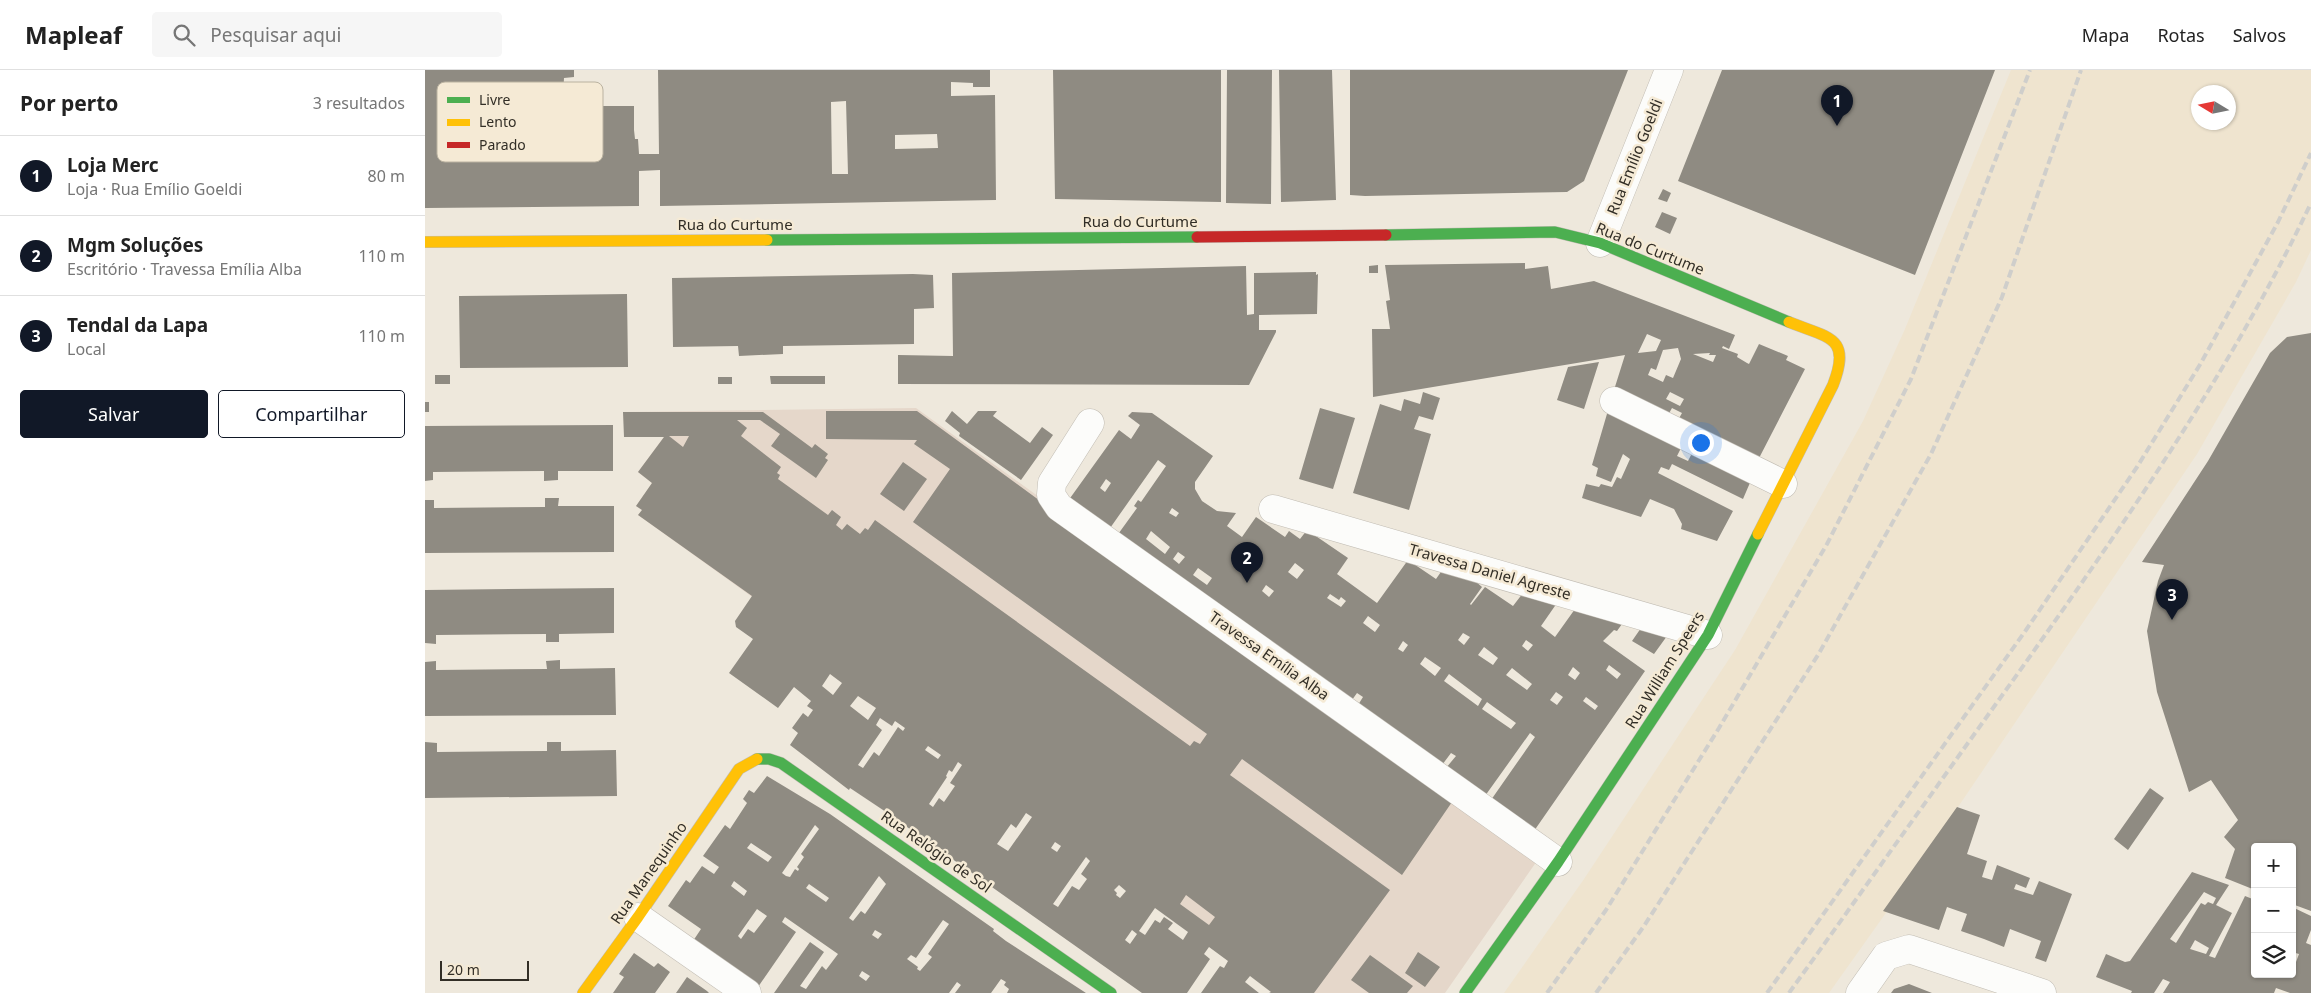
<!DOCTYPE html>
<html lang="pt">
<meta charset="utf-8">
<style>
:root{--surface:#fff;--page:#f6f6f6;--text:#222;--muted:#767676;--line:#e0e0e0;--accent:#111827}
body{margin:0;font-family:"Noto Sans",sans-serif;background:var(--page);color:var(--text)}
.controls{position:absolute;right:15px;bottom:15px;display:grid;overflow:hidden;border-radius:5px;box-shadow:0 1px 4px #0004}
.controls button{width:45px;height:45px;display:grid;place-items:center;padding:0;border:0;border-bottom:1px solid var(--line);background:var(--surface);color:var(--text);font:25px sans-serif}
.compass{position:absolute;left:1766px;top:15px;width:45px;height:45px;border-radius:50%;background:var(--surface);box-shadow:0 1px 4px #0004;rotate:280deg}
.scale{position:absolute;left:15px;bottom:12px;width:89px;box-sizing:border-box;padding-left:5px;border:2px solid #322e26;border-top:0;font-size:14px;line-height:18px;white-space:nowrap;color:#322e26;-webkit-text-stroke:4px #f5ead5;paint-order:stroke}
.you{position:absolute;left:1275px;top:372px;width:18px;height:18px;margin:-12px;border:4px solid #fff;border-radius:50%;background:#1a73e8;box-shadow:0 0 0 8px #1a73e833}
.badge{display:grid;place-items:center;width:32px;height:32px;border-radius:50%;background:var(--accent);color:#fff;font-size:16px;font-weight:700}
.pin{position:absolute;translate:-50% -41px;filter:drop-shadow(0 1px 2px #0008)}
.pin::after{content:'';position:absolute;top:26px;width:18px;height:15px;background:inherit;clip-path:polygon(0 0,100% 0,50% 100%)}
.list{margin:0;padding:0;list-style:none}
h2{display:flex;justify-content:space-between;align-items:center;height:65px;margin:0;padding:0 20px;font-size:21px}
h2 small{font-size:16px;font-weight:400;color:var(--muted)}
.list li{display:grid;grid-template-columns:32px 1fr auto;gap:15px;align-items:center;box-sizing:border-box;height:80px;padding:0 20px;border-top:1px solid var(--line)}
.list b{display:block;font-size:19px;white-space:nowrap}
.list p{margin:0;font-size:16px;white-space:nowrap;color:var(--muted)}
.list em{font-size:16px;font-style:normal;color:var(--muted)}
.actions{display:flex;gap:10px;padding:15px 20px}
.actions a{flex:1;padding:11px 0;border:1px solid var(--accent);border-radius:5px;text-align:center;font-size:18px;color:var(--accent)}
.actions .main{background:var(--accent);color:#fff}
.icon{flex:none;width:28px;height:28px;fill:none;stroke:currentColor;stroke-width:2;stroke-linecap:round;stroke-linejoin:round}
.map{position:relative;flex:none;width:1886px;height:923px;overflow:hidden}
header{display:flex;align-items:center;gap:30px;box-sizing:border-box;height:70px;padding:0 25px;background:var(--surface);border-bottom:1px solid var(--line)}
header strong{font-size:24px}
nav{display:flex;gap:28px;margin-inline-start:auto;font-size:18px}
.search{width:350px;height:45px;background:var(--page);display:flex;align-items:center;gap:12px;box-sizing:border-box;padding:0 18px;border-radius:5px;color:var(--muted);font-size:19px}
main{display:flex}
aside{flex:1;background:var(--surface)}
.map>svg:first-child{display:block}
.built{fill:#efe4cf;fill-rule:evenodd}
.industrial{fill:#e5d7ca}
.building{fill:#8f8b82;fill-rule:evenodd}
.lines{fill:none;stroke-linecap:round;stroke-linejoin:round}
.street-casing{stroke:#c1bcb3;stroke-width:29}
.fast-casing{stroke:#c1bcb3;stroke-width:12}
.slow-casing{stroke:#c1bcb3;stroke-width:12}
.jam-casing{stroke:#c1bcb3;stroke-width:12}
.street{stroke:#fcfcfa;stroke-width:28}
.fast{stroke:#4caf50;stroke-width:11}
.slow{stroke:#ffc107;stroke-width:11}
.jam{stroke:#c62828;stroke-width:11}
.rail{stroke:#cfcecb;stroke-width:4;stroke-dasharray:8 4;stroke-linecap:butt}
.labels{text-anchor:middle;stroke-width:5;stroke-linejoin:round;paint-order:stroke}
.street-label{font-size:15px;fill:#322e26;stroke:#f5ead5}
.key{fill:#f5ead5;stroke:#bab2a0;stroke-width:1}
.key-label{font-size:14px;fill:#322e26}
</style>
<header>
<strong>Mapleaf</strong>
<div class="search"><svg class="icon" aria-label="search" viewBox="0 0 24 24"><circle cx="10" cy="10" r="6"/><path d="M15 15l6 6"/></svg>Pesquisar aqui</div>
<nav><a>Mapa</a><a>Rotas</a><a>Salvos</a></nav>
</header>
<main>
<aside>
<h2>Por perto<small>3 resultados</small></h2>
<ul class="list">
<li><span class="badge">1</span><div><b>Loja Merc</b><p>Loja · Rua Emílio Goeldi</p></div><em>80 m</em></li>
<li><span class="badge">2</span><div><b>Mgm Soluções</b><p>Escritório · Travessa Emília Alba</p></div><em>110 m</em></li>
<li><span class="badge">3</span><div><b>Tendal da Lapa</b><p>Local</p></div><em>110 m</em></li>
</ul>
<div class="actions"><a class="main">Salvar</a><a>Compartilhar</a></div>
</aside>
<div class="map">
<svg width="1886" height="923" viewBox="0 0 1886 923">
<rect width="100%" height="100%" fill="#eee8dc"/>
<path class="built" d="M1586 0H1886V180L1871 212 1772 384 1468 833 1404 923H1079L1159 809 1310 580 1438 351 1480 259ZM1774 22H1804V52H1774Z"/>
<path class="industrial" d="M491 338 1114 788 1020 923H878L213 445 217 440 211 436 227 413 213 402 239 367 198 342Z"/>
<path class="building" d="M0 0H149V7L139 8 138 26H129V30L39 29V71L154 70 155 36H209V60L210 69H213L214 84H234L233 0H565V17H548V13L526 12V26L570 25 571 130 235 136V100L214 101V136L0 138ZM421 31 423 104H407L406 32ZM512 64 513 78 470 79V65Z
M628 0H796V132L630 129Z
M802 0H847L846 134 801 133Z
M854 0H907L911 130 856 132Z
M925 0H1203L1159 111 1142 122 940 126 925 125Z
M1297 0H1570L1490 205 1253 111Z
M1238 119 1246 123 1242 132 1233 129Z
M1237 142 1252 148 1245 164 1230 157Z
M1100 193V199L1123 196 1126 219 1169 211 1310 265 1304 279 1298 276 1297 278 1313 284 1312 287 1322 293 1324 294 1334 274 1363 286 1361 290 1380 299 1332 392 1252 352 1257 343 1247 338 1242 347 1189 320 1200 285 948 327 947 259H965L961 231 965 230 960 195ZM1222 264 1236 270 1231 281 1213 283ZM1253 278 1256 289 1248 308 1241 305 1238 312 1223 305 1226 298 1231 300 1238 280ZM1285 283 1284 285H1291L1288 292 1268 284ZM1245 322 1259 329 1255 336 1241 329Z
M953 195V203H944V196Z
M821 196 822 245 829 244V203L891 202V205L893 204 892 244 834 245V260H851V262L824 315 473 314V285L528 286 527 203Z
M488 204 508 205 509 238 489 239V274L358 276V284L314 286 313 276 248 277 247 208Z
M202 224 203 297 35 298 34 226Z
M1886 263V841L1867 834V777H1830V820L1800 808 1810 779 1799 767 1813 750 1786 710 1764 722 1732 622 1722 561 1733 511 1739 495 1717 492 1783 391 1845 283 1862 267Z
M1174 292 1159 339 1132 330 1143 297Z
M10 305H25V314H10Z
M345 306H400V314H346Z
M293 307H307V314H293Z
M998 322 1015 328 1008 350 994 346 989 359 1006 364 984 440 928 423 955 334 976 341 979 329 995 334Z
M0 332H4V342H0Z
M1184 337 1258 374 1252 386 1263 391 1269 379 1327 408 1318 429 1249 395 1247 394 1244 400 1236 397 1233 403 1308 441 1292 471 1256 459 1257 454 1249 439 1225 429 1216 447 1157 428 1161 414 1174 417 1176 414 1187 417 1192 407 1196 409 1205 389 1198 384 1186 412 1171 406 1173 398 1167 395Z
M895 338 930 348 908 419 874 409Z
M401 341H492L1027 732 977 805 817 689 805 705 965 820 889 923H844L846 922 825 906 820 912 834 923H776L795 896 799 898 803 891 784 877 779 884 785 889 762 923H717L458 740 425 718 424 720 365 675 373 663 367 658 378 643 383 647 388 640 382 636 386 631 369 617 353 638 304 603 328 569 311 557 310 551 327 526 213 445 217 440 211 436 227 413 213 402 239 367H199L198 342H338L387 378 390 374 403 384 400 388 403 390 391 408 346 376 355 364 335 350H312L322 358 316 366 356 397 352 403 355 405 353 409 403 445 407 440 416 447 411 455 417 460 422 454 435 464 440 458 443 460 450 450 765 676 769 671 775 674 782 664 488 452 525 399 489 374 492 370 401 369ZM244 366H264L258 377ZM405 604 417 613 408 625 397 616ZM433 626 451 638 443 650 425 636ZM455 648 467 656 470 651 480 658 478 661 473 657 454 686 449 682 438 698 433 695 457 660 451 655ZM503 676 516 685 513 689 500 680ZM533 692 537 695 525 713 530 716 519 732 514 728 508 737 504 734 522 707 521 706 524 700 527 702ZM601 743 607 747 583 781 572 774 586 754 591 758ZM630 772 636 776 632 782 626 778ZM661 787 665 791 656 804 662 809 654 820 647 816 633 837 628 834ZM694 815 701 821 695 828 691 825 692 823 689 820ZM761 825 790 847 784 855 755 834ZM730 838 763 862 758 870 743 859 748 853 739 847 735 853 730 850 720 865 714 861ZM707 860 712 864 705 874 700 870Z
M527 341 542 354 553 341H572L568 346 605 373 617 357 628 365 596 410 534 366 535 363 520 351Z
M707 342 727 343 788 386 770 412V419L777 431 792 441 811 443 802 456 817 467 831 447 860 467 864 461 875 469 882 460 923 488 912 504 952 533 983 490 1011 509 1018 499 1049 510 1057 517 1045 534 1046 535 1060 517 1088 536 1098 523 1132 533 1116 556 1130 567 1150 539 1197 554 1192 561 1189 560 1178 571 1220 601 1109 761 1066 730 1110 667 1105 663 1060 726 1021 698 1031 686 1026 683 1017 695 933 635 938 627 932 623 927 630 691 467 712 438 709 436 713 430 716 432 741 396 733 390 683 461 643 431 694 360 706 369 715 355 703 346ZM681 409 686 413 680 422 675 418ZM747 438 754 443 751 447 744 443ZM726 461 745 477 740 484 721 469ZM753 482 760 487 754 494 748 489ZM870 493 879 500 872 509 863 502ZM773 498 787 508 782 515 768 505ZM841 515 849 521 844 527 837 521ZM905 524 914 530 916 527 921 531 916 537 902 528ZM943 546 955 555 950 562 938 553ZM1038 563 1045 567 1039 575 1033 570ZM1101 570 1108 575 1103 581 1097 576ZM978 571 983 575 978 582 973 579ZM1059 577 1073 588 1068 595 1053 585ZM1000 587 1016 598 1010 606 995 594ZM1184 595 1196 604 1192 609 1181 600ZM1148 597 1155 603 1150 610 1143 605ZM1087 598 1107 614 1102 620 1081 605ZM1024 604 1057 629 1053 636 1019 611ZM1131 622 1138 627 1132 635 1125 630ZM1161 627 1173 636 1170 640 1158 631ZM1062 632 1091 653 1086 659 1057 639Z
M188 355V401H133V410L119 411V401L8 402V410L0 411V356Z
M478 392 502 409 479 441 455 424Z
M120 428H134L133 436H189V482L0 483V430H9V438L120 437Z
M189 518V563L134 564V572H121V564L11 565V574L0 573V520Z
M1216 558 1242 566 1229 584 1207 571Z
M135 590V599L190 598 191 645 0 646V592L11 591V600L122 599 121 591Z
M0 672 12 673V682L122 681V672H136V681L191 680 192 726 0 728Z
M342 706 405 744 569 859 568 861 581 871 661 923H582L584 919 579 915 581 912 576 909 566 923H530L536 915 532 912 524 923H349L385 872 399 882 375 916 381 919 397 896 401 900 413 884 360 847 357 852 371 862 333 917 268 871 276 859 243 836 261 810 265 813 277 796 289 804 294 797 278 786 300 755 305 759 322 733 318 729 324 720 329 723ZM390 755 394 759 376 784 379 787 372 797 374 799 373 801 370 799 365 807 361 806 357 803ZM326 773 347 787 343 792 322 778ZM454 806 461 814 440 844 436 841 428 851 424 848ZM309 811 322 821 319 826 306 816ZM384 814 404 828 401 832 381 818ZM332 839 342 846 329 863 323 859 316 869 313 866ZM518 850 524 854 503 884 507 887 495 901 492 899 493 897 482 889 486 885 491 888ZM450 860 457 864 453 869 447 865ZM437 901 445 906 441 911 434 906Z
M1725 718 1739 728 1703 780 1689 769Z
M1532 737 1555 745 1542 784 1562 791 1557 807 1567 810 1572 795 1605 808 1601 818 1591 814 1589 819 1608 825 1614 811 1647 824 1621 892 1610 888 1616 871 1585 859 1579 877 1559 869 1536 861 1542 844 1522 837 1514 860 1458 841Z
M1767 802 1804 815 1791 835 1807 843 1784 886 1790 888 1820 826 1830 830V904H1857L1865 908 1874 884 1867 882V837L1886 846V860L1881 873 1886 875V923H1865L1851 918 1849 923H1738L1745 912 1738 909 1729 923H1706L1707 921 1671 907 1681 884 1700 892 1705 891ZM1779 822 1791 828 1788 834 1783 832 1780 835 1776 833 1751 873 1745 869ZM1770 870 1784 878 1781 884 1765 879Z
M993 882 1015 897 1000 917 980 903Z
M209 883 229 897 233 893 245 902 230 923H188L199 907 194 904Z
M945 885 988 916 982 923H944L926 910Z
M262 907 282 921 284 923H251Z
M1484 914 1507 923H1466L1469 919Z"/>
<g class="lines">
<defs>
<path id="street" d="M1175 173 1244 0
M1189 331 1358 414
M665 353 627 413 626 425 634 437 1133 792
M848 439 1283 565
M213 847 322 923
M1435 923 1461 886 1484 879 1617 923"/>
<path id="fast" d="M961 165 1130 162 1175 173 1364 252
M342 170 772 167
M332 689H344L356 693 686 923
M1040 923 1133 792 1283 565 1333 464"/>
<path id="slow" d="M0 172 342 170
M1333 464 1408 315C1427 266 1403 268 1364 252
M158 923 213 847 314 699 332 689"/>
<path id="jam" d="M772 167 961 165"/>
</defs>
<use href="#street" class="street-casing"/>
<use href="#fast" class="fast-casing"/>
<use href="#slow" class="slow-casing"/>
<use href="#jam" class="jam-casing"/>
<use href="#street" class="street"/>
<use href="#fast" class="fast"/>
<use href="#slow" class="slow"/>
<use href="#jam" class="jam"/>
<path class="rail" d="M1122 923 1181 840 1294 658 1402 474 1486 309 1605 0
M1171 923 1219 856 1393 585 1506 384 1577 227 1656 0
M1342 923 1601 560 1712 397 1776 293 1853 152 1886 83
M1364 923C1438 820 1512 716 1586 613 1695 460 1805 303 1886 133"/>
</g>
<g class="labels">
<g class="street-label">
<text transform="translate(1210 87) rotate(-68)" y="5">Rua Emílio Goeldi</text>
<text x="715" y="157">Rua do Curtume</text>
<text x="310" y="160">Rua do Curtume</text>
<text transform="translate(1225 179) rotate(22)" y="5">Rua do Curtume</text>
<text transform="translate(1065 502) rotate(16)" y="5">Travessa Daniel Agreste</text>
<text transform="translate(844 586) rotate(35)" y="5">Travessa Emília Alba</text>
<text transform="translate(1240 600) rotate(-58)" y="5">Rua William Speers</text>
<text transform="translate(511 782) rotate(35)" y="5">Rua Relógio de Sol</text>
<text transform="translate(224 803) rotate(-55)" y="5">Rua Manequinho</text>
</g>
</g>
<rect x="12" y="12" width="166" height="80" rx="8" class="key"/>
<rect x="22" y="27" width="23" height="6" fill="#4caf50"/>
<rect x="22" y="49" width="23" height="7" fill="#ffc107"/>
<rect x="22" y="72" width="23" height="6" fill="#c62828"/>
<g class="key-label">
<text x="54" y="35">Livre</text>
<text x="54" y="57">Lento</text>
<text x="54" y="80">Parado</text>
</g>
</svg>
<div class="controls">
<button>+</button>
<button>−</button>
<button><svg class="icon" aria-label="layers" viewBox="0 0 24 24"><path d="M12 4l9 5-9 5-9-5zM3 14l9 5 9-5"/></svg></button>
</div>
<svg class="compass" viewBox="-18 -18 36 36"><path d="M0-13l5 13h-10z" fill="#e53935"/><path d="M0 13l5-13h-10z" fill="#767676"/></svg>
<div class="scale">20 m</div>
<div class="you"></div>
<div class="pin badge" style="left:1412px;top:56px">1</div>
<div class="pin badge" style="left:822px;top:513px">2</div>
<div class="pin badge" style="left:1747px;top:550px">3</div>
</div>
</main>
